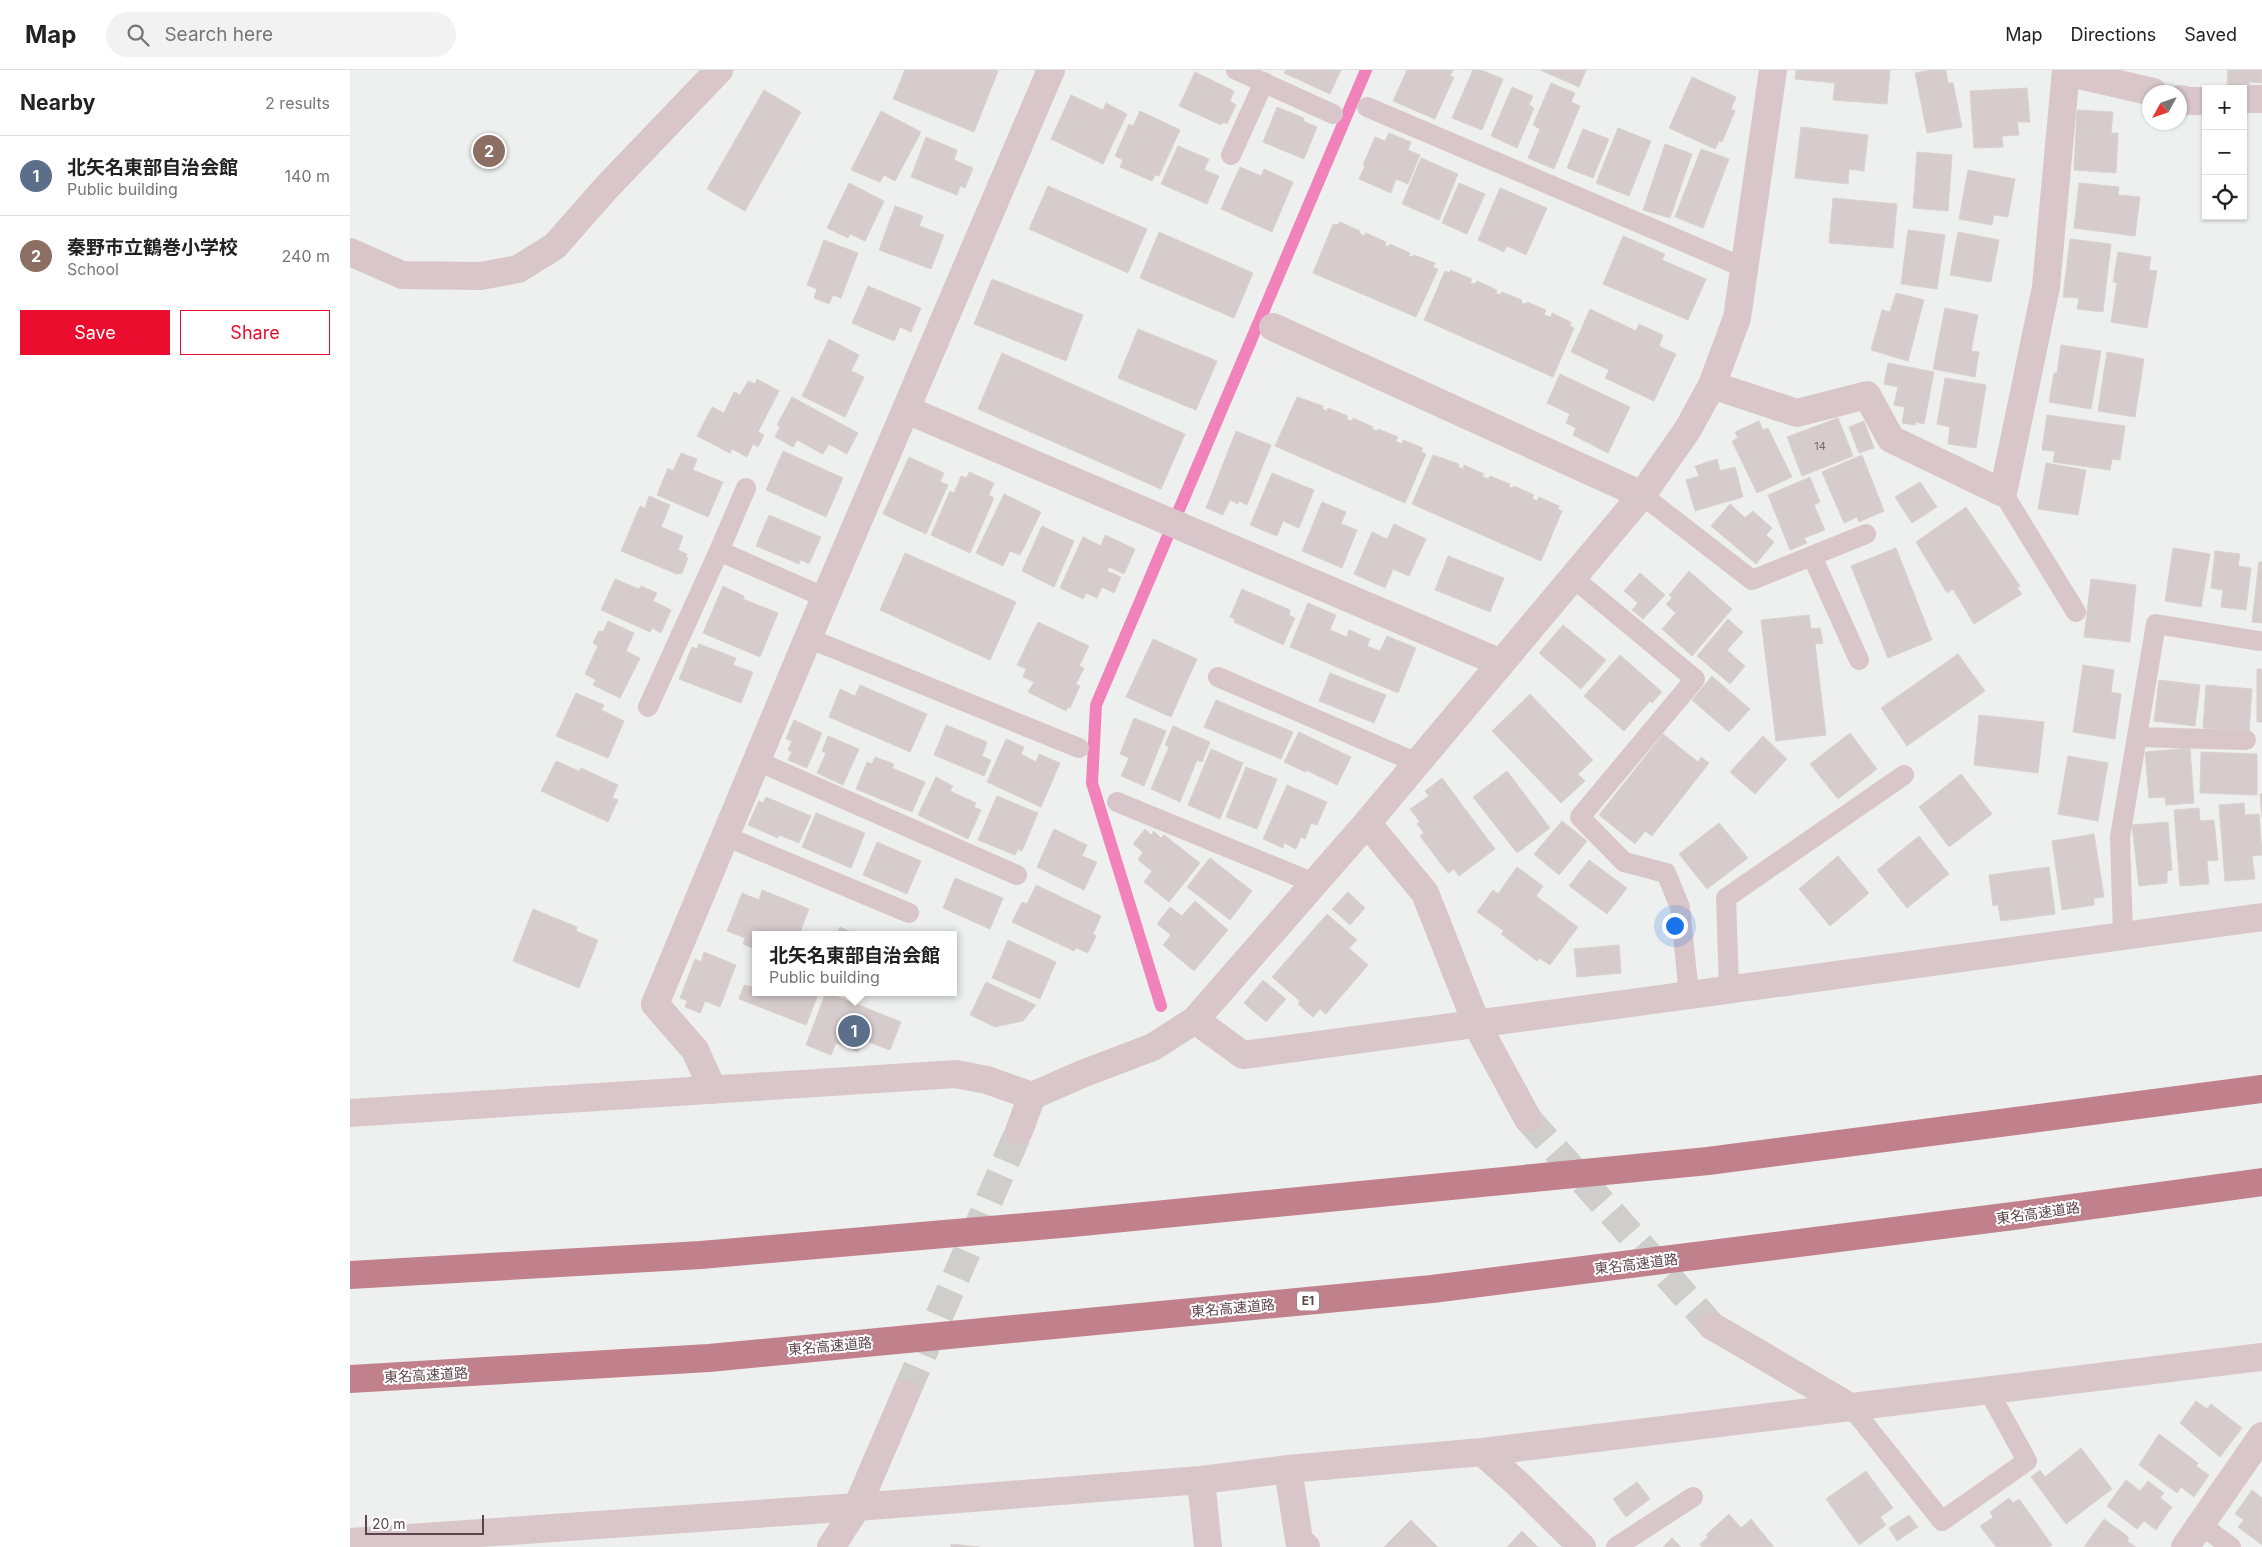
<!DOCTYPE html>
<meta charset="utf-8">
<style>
:root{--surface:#fff;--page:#f2f2f2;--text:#222;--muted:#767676;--line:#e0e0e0;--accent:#ea0d2d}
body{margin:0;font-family:Inter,"Noto Sans JP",sans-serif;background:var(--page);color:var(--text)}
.controls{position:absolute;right:15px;top:15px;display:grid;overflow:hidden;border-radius:0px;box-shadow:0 1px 4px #0004}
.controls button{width:45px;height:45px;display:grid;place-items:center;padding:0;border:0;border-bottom:1px solid var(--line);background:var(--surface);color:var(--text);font:25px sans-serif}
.compass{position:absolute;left:1792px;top:15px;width:45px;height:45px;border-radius:50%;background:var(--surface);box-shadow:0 1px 4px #0004;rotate:230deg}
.scale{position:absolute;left:15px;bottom:12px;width:119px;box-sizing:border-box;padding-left:5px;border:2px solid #5c444a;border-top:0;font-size:14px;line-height:18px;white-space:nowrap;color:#5c444a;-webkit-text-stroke:4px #fff;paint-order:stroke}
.you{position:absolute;left:1324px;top:855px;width:18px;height:18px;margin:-12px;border:4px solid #fff;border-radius:50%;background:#1a73e8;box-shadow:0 0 0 8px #1a73e833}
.badge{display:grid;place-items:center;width:32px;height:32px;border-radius:50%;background:var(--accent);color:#fff;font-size:16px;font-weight:700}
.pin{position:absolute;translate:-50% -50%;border:2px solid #fff;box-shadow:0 1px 5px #0006}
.popup{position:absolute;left:402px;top:861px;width:205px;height:65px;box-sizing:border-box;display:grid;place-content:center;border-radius:0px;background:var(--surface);filter:drop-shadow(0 1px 4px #0005);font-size:16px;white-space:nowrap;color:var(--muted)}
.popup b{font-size:19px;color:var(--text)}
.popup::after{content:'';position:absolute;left:50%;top:100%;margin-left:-10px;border:10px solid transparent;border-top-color:var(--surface)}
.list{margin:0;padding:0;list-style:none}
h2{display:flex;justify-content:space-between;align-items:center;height:65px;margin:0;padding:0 20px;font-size:21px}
h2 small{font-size:16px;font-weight:400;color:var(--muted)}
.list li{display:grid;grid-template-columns:32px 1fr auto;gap:15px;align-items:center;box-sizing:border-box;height:80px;padding:0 20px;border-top:1px solid var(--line)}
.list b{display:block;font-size:19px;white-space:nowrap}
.list p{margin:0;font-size:16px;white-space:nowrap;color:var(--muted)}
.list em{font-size:16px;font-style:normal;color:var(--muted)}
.actions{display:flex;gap:10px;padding:15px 20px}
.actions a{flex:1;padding:11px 0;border:1px solid var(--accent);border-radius:0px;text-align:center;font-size:18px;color:var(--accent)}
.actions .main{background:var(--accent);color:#fff}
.icon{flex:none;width:28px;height:28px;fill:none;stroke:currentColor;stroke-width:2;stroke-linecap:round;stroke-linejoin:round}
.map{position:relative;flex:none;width:1912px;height:1477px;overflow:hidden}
header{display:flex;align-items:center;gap:30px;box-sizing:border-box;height:70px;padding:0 25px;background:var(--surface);border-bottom:1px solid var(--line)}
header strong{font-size:24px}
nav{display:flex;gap:28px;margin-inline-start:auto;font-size:18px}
.search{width:350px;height:45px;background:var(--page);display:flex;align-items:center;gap:12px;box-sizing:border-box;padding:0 18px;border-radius:28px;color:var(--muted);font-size:19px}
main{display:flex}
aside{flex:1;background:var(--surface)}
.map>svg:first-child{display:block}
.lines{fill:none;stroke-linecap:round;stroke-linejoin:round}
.stream{stroke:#f182ba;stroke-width:12}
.building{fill:#d6ccce;stroke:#dad1d1}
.minor-tunnel{stroke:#d0cecd;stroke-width:28;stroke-dasharray:28 14;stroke-linecap:butt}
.service{stroke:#d9c6ca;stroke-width:20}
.minor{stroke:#d9c6ca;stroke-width:28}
.motorway{stroke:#c0818d;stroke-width:28}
.labels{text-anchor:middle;stroke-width:4;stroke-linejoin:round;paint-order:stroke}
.number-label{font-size:11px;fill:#7a666b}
.shield{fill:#fff;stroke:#8d7c80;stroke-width:1}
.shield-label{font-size:12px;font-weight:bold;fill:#5c444a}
.street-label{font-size:14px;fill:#5c444a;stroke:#fff}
</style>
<header>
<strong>Map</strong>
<div class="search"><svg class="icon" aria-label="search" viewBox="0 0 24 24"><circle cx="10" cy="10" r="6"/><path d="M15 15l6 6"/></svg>Search here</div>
<nav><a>Map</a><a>Directions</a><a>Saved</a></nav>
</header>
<main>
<aside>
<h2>Nearby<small>2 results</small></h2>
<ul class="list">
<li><span class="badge" style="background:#5c6f8a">1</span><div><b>北矢名東部自治会館</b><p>Public building</p></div><em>140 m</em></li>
<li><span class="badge" style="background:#8d6e63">2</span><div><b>秦野市立鶴巻小学校</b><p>School</p></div><em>240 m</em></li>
</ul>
<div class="actions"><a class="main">Save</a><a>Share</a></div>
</aside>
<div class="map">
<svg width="1912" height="1477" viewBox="0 0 1912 1477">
<rect width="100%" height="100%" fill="#edf0ee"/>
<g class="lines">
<path class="stream" d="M811 936 742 713 746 635 1016 0"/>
</g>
<path class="building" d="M555 0H646L648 1 624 62 543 29Z
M936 0H991L980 24 934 3Z
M1057 0H1103L1100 6 1104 7 1085 49 1043 31Z
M1123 0H1131L1153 9 1132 60 1102 48Z
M1190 0H1236L1229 17Z
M1446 0H1540L1537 34 1483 30 1485 13 1445 9Z
M1580 0H1596L1598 13H1603L1612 57 1577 63 1565 3Z
M1878 0H1912V13L1900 12 1899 18 1877 16Z
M845 2 884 21 880 31 886 35 877 54 873 52 871 55 829 36Z
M1342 7 1386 27 1381 39 1385 41 1372 72 1369 71 1365 79 1319 58Z
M1201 13 1225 23 1221 32 1230 36 1204 99 1178 88 1190 59 1183 55Z
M1162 17 1183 26 1179 35 1184 38 1167 78 1141 66Z
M1677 18 1680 52H1667L1669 65 1652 66 1653 77 1624 78 1620 21Z
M414 20 451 42 395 141 357 119Z
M721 25 753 40 756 33 777 44 753 94 701 69Z
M927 37 954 48 953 51 967 57 954 89 913 72Z
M1727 40 1763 42 1761 63H1768L1766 103 1724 100Z
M531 41 571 62 545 111 534 105 530 112 501 100Z
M790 41 830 60 809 106 805 105 802 111 770 97 773 90 765 86 779 54 783 56Z
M1451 57 1518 65 1514 101 1499 99 1498 114 1445 108Z
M1268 58 1301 71 1279 126 1246 113Z
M1233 59 1259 69 1243 108 1217 98Z
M1039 63 1061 72 1058 80 1070 85 1058 114 1046 109 1041 123 1009 109 1015 96 1013 95 1025 67 1035 71Z
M576 67 607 80 604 90 623 98 615 118 610 116 607 125 561 107Z
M1315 74 1342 84 1320 148 1293 140Z
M828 76 859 89 854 100 869 106 857 134 811 114Z
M1351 79 1379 89 1353 158 1325 147Z
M1567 82 1602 85 1598 141 1563 138Z
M1071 88 1108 104 1089 150 1052 134Z
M890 97 911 106 914 99 943 112 922 162 871 139Z
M1618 100 1665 109 1658 147 1644 145 1642 155 1609 149Z
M499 113 534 131 515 171 500 164 498 168 477 158Z
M1109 113 1135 124 1117 164 1092 153Z
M1729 113 1769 117 1768 125 1790 127 1785 166 1724 158Z
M698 116 797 159 778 203 679 159Z
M1150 118 1197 138 1176 185 1157 176 1154 182 1128 170Z
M1483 128 1547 134 1543 178 1479 173Z
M545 136 573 146 569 156 594 165 581 199 529 180Z
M990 152 1010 161 1009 163 1014 166 1016 163 1036 172 1035 175 1038 177 1040 174 1060 183 1059 186 1062 187 1064 185 1085 193 1083 197 1088 199 1066 247 963 203 983 154 988 155Z
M1558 160 1595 165 1587 219 1551 214Z
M809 162 903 203 884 248 790 208Z
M1608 162 1649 170 1641 212 1600 205Z
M1273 166 1315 184 1312 190 1356 209 1338 250 1253 214Z
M1720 169 1761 174 1753 242 1727 239 1729 228 1713 227Z
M474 170 508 183 491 228 483 225 479 234 464 228 467 219 457 215Z
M1768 182 1801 187 1799 200 1807 201 1797 258 1761 252 1767 213 1763 212Z
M1100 200 1122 209 1120 213 1125 214 1127 211 1147 220 1146 223 1150 225 1152 222 1172 230 1171 233 1175 234 1177 232 1196 240 1194 245 1201 247 1202 243 1221 252 1220 256 1224 258 1203 307 1074 250 1095 201 1100 203Z
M642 209 733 245 716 291 624 254Z
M518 216 571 238 561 262 550 257 544 271 502 253Z
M1546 223 1574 230 1558 291 1521 280 1532 240 1540 242Z
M1595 238 1628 245 1621 281 1629 282 1625 307 1583 299Z
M1240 239 1286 261 1289 254 1313 265 1309 276 1326 284 1304 331 1255 308 1259 300 1221 282Z
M788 259 867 291 846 340 768 308Z
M479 269 509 285 501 301 514 307 495 347 452 326Z
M1711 275 1751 281 1741 339 1699 332 1704 303H1707Z
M1757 282 1794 289 1785 347 1748 341Z
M652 283 835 364 811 419 628 339Z
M1538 293 1584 302 1574 354 1566 352 1565 355 1552 353 1555 337 1544 335 1548 317 1534 314Z
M1210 304 1280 337 1258 383 1223 365 1226 358 1216 353 1220 344 1197 333Z
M1595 308 1636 315 1626 378 1598 374 1600 357 1587 354Z
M407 309 429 321 408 362 414 365 408 377 403 374 397 387 382 379 380 383 347 366 362 337 374 343 384 322 390 325 398 311 405 314Z
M442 327 508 363 497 384 479 374 473 384 447 370 443 377 425 367 430 357 427 355Z
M947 327 973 336 972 339 977 341 978 338 998 346 996 349 1002 351 1003 348 1023 357 1022 359 1027 361 1028 359 1048 367 1046 371 1052 374 1053 370 1073 378 1071 382 1076 384 1055 433 925 376Z
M1697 345 1775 356 1770 390 1762 389 1760 400 1703 392 1705 381 1692 380Z
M1488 348 1503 386 1452 406 1437 367Z
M1409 351 1413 360 1418 358 1442 407 1407 423 1382 371 1388 368 1385 362Z
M1514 351 1524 378 1509 383 1499 357Z
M886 361 921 375 897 435 889 431 888 434 880 430 873 445 856 438Z
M433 381 493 408 476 447 416 420Z
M331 383 347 389 343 400 373 412 358 447 307 425 318 398 323 401Z
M1083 385 1109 394 1108 397 1113 399 1114 395 1134 404 1132 406 1138 409 1140 406 1160 414 1159 417 1162 418 1164 416 1184 425 1182 428 1187 431 1189 427 1209 436 1208 439 1212 441 1191 491 1062 434Z
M1512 385 1534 441 1509 452 1507 447 1494 453 1472 402Z
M559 387 594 403 590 412 598 415 576 464 533 444Z
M1367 389 1370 401 1385 397 1393 427 1345 441 1336 410 1349 406 1345 396Z
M1696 393 1736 400 1728 445 1688 439Z
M619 402 644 413 639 425 644 428 620 483 581 465 600 421 604 423 611 406 617 408Z
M922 403 964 420 949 458 933 451 927 466 900 455Z
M1460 407 1470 432 1464 435 1475 460 1454 468 1457 473 1440 480 1418 425Z
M1570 412 1587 437 1562 453 1545 427Z
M654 424 691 442 670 485 660 481 653 496 626 483Z
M299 426 320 435 311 457 333 466 328 480 337 484 336 487 338 488 332 503 327 504 271 481 290 436 295 438Z
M972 432 996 442 991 454 1007 460 992 498 952 481Z
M1380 434 1395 448 1403 441 1422 458 1416 465 1424 472 1406 494 1361 456Z
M1616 437 1670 516 1667 518 1672 524 1624 554 1603 519 1597 523 1566 472Z
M419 445 471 467 459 494 451 490 449 494 406 476Z
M1044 454 1076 469 1059 506 1043 499 1035 518 1004 504 1022 462 1037 469Z
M692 456 724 471 704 517 672 501Z
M755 465 785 479 774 504 759 497 757 501 771 507 764 523 752 517 747 528 736 523 733 529 710 518 733 467 751 476Z
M1546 478 1582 570 1538 588 1501 496Z
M1823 478 1860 484 1851 537 1815 531Z
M1865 481 1890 484 1888 496 1901 498 1896 540 1871 537 1873 520 1861 518Z
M555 483 666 532 640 590 530 540Z
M1098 486 1154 508 1140 542 1085 520Z
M1909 492H1912V553L1902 552Z
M1339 501 1382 539 1342 586 1312 559 1326 543 1316 534 1322 528 1319 525Z
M1290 503 1315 525 1293 549 1282 540 1288 533 1274 521Z
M265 509 289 519 291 516 307 523 303 531 321 540 311 563 302 558 300 562 251 540Z
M1741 509 1786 515 1780 572 1734 567Z
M373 516 394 526 393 529 428 543 410 587 353 563Z
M892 519 940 540 939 545 945 548 933 575 884 552 885 549 880 547Z
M958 533 986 545 980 560 997 567 999 560 1020 569 1017 576 1030 581 1037 566 1066 578 1048 623 940 577Z
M1459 545 1461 559 1470 558 1473 573 1465 574 1476 665 1426 671 1411 550Z
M1378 549 1393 562 1377 580 1395 596 1380 614 1347 586Z
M258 551 284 563 276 581 290 588 270 628 243 615 246 610 235 604 248 576 243 573 249 561 253 562Z
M688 552 739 576 729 596 734 598 726 614 730 616 720 638 718 637 716 641 678 622 684 612 673 607 676 599 667 595Z
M1213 555 1256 590 1231 619 1189 583Z
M803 569 847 589 821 647 776 627Z
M349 574 386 588 383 595 403 602 391 633 329 609 342 577 347 579Z
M1608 584 1635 621 1557 676 1531 638Z
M1270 585 1312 622 1302 633 1300 631 1274 661 1234 626Z
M1733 595 1764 600 1761 622 1771 624 1765 669 1723 662Z
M1907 599H1912V652H1907Z
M980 603 1036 625 1024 653 969 631Z
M1362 606 1400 639 1379 662 1342 630Z
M1809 610 1850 615 1845 656 1804 651Z
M510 615 577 644 560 682 479 647 490 619 505 626Z
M1856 615 1902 619 1899 662 1853 658Z
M226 623 254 635 251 640 274 651 258 688 206 666Z
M1180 624 1243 690 1228 704 1235 711 1211 733 1142 661Z
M866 630 943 662 931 689 854 657Z
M1629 645 1694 652 1688 703 1624 695Z
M784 648 816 661 794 716 771 706 779 688 770 684Z
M444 650 472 663 457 698 438 690 442 682 438 680 442 671 436 669Z
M596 655 637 672 632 686 641 690 634 706 584 685Z
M823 656 860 672 852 692 847 690 830 732 801 719 819 677 815 675Z
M949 662 1001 687 987 715 956 700 955 702 934 692Z
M1500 663 1527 699 1488 729 1460 694Z
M1313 664 1348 692 1351 687 1359 693 1302 766 1295 761 1285 774 1249 745Z
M478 666 509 679 493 715 467 703 476 683 472 681Z
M1413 666 1437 689 1405 724 1380 702Z
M656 669 674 677 671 684 686 692 689 684 710 693 691 737 637 712Z
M1840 678 1844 733 1816 735 1815 727 1799 728 1795 682Z
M861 679 893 693 870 749 838 735Z
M1851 682 1907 684V725L1850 723Z
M1718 686 1758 693 1748 751 1708 744Z
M525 687 544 694 542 698 575 712 562 742 506 719 517 692 522 694Z
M206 691 229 701 231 698 268 715 262 728 268 730 258 752 191 721Z
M896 697 927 709 907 759 876 747Z
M1157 701 1200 758 1167 783 1123 727Z
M1611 704 1642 744 1599 777 1569 737Z
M586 707 603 716 600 721 626 733 624 737 631 740 618 769 568 745Z
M1092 708 1145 779 1109 806 1104 799 1098 803 1070 766 1074 763 1067 754 1070 752 1060 739 1079 726 1075 721Z
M937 715 977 732 967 755 961 753 955 769 951 767 946 779 934 773 933 778 913 769Z
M1910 724H1912V748Z
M647 726 688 743 672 781 668 779 665 785 628 770Z
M416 727 461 746 449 773 429 765 428 768 398 755 409 731 413 733Z
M1894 733 1895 745 1909 744 1912 785 1902 786 1905 809 1875 811 1869 735Z
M1849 738 1850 751 1864 750 1868 790 1857 791 1859 814 1830 816 1824 740Z
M466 743 515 763 501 798 452 777Z
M1212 751 1237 771 1209 805 1184 784Z
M1818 752 1822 800 1817 801V813L1789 816 1782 755Z
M1369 753 1398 788 1357 819 1329 784Z
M704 759 737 775 732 786 747 792 734 820 687 797Z
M795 759 801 765 804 761 811 768 814 765 850 793 819 832 794 812 802 801 788 790 793 782 783 774Z
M1744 764 1754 827 1744 828V835L1712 840 1702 771Z
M1569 766 1599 804 1557 838 1527 800Z
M527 772 571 791 557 824 513 805Z
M1488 786 1519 823 1480 856 1449 819Z
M860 788 902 821 880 850 837 817Z
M1239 790 1277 818 1257 844 1219 816Z
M1167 797 1193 816 1186 826 1228 857 1200 895 1189 888 1187 891 1151 864 1154 861 1127 842 1143 820 1148 824Z
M1699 797 1705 844 1651 851 1648 835 1643 836 1639 805Z
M605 808 653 828 640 859 593 838Z
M686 815 751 846 743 864 746 866 738 883 726 878 724 881 662 852 672 832 677 834Z
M412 820 459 839 449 865H405V879L393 874 395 868 377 861 392 823 409 830Z
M998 822 1015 838 1000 855 982 839Z
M845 831 878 860 844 901 813 875 821 865 807 854 820 837 832 846Z
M183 839 227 857 226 861 248 870 229 918 163 891Z
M977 844 1007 870 999 878 1018 895 976 944 970 939 963 947 948 934 950 931 922 907Z
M490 857 507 865H486Z
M658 870 706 892 690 929 642 908Z
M1269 875 1271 903 1227 907 1224 879Z
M354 882 386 895 370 937 355 931 350 943 335 937 337 931 330 928 345 889 351 892Z
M405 907V922H469L456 955 389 929 394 915 402 917Z
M913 910 936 929 916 952 894 933Z
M636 912 686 935 673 951 645 957 620 945Z
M476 922 551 952 540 980 513 970 508 982 486 973 481 985 456 975Z
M1846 1331 1857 1339 1861 1334 1892 1358 1870 1387 1830 1353Z
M1809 1364 1848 1393 1846 1396 1859 1405 1844 1427 1831 1417 1827 1423 1789 1395Z
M1731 1378 1762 1419 1716 1454 1681 1407 1690 1400 1695 1407Z
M1516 1401 1543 1438 1530 1447 1536 1455 1509 1475 1476 1429Z
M1776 1410 1790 1421 1798 1411 1814 1423 1810 1428 1822 1437 1806 1460 1794 1451 1787 1459 1757 1436Z
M1287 1412 1300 1429 1276 1447 1263 1429Z
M1902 1420 1912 1428V1475L1888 1457 1894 1450 1885 1444Z
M1659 1428 1663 1433 1669 1429 1702 1475 1699 1477H1646L1630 1456 1643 1447 1640 1442Z
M1379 1444 1391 1458 1401 1449 1424 1477H1352L1350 1474 1358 1467 1356 1465Z
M1559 1445 1568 1457 1547 1471 1539 1458Z
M1754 1449 1776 1465 1779 1468 1777 1471 1786 1477H1734Z
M1061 1450 1088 1477H1034Z
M1172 1461 1188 1477H1157Z
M1322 1468 1331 1477H1313Z
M601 1474 629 1477H601Z"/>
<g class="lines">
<path class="minor-tunnel" d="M1178 1049 1362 1256
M556 1323 669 1061"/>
<path class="service" d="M886 0 983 44
M1017 37 1395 198
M881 85 914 12
M1653 423 1726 542
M1292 425 1402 510 1516 464
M369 481 396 418
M1462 486 1509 590
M1222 507 1345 609 1230 747 1274 792 1316 803 1330 837 1339 924
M458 568 729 678
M868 607 1067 693
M298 637 369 481 476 528
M1787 667 1896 670
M407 691 667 805
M767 732 964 813
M375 766 559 843
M1773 865 1770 767 1806 554 1909 571
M1379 918 1376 828 1554 705
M1502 1338 1592 1451 1677 1391 1638 1320
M1850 1454 1881 1477
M1266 1477 1343 1427"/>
<path class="minor" d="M1716 2 1803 22
M1830 29 1839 31H1856
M1893 29H1912
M0 182 52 205 131 206 168 199 205 176 256 118 369 0
M923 257 1292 425
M1362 315 1447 343 1517 325 1541 369 1653 423 1696 217 1716 0
M557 340 1151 593
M1017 753 1075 823 1127 955 1178 1049
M845 950 893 985C1233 941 1572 892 1912 847
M363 1020 345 980 305 934 458 568 701 0
M0 1043 606 1004 637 1010 682 1026 732 1004 803 977 845 950 1017 753 1292 425 1338 359 1362 315 1387 248 1423 0
M669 1061 682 1026
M1362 1256 1502 1338
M1132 1382 1168 1414 1232 1477
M938 1399 949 1470 956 1477
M851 1410 858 1477
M0 1472 507 1437 851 1410 938 1399 1132 1382 1912 1287
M481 1477 507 1437 556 1323
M1835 1477 1912 1366"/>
<path class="motorway" d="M0 1205 351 1185 722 1153 1358 1091 1912 1019
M0 1309 359 1288 1082 1219 1671 1145 1912 1112"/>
</g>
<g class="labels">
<g class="number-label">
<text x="1470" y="380">14</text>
</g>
<rect class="shield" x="947" y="1221.5" width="22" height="19" rx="4"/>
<g class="shield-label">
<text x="958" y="1235">E1</text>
</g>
<g class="street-label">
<text transform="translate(1688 1143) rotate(-8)" y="5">東名高速道路</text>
<text transform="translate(1286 1194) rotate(-7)" y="5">東名高速道路</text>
<text transform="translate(883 1238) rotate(-5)" y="5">東名高速道路</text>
<text transform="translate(480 1276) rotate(-5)" y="5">東名高速道路</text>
<text transform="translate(76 1305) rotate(-3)" y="5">東名高速道路</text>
</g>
</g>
</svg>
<div class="controls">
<button>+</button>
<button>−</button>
<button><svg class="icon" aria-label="locate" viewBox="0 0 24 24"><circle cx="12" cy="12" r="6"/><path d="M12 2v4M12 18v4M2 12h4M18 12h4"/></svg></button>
</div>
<svg class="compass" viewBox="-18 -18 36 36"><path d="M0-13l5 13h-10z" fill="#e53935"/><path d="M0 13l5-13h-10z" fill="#767676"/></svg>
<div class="scale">20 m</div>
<div class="you"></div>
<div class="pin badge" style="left:504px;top:961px;background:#5c6f8a">1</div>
<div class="popup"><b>北矢名東部自治会館</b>Public building</div>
<div class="pin badge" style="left:139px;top:81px;background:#8d6e63">2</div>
</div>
</main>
